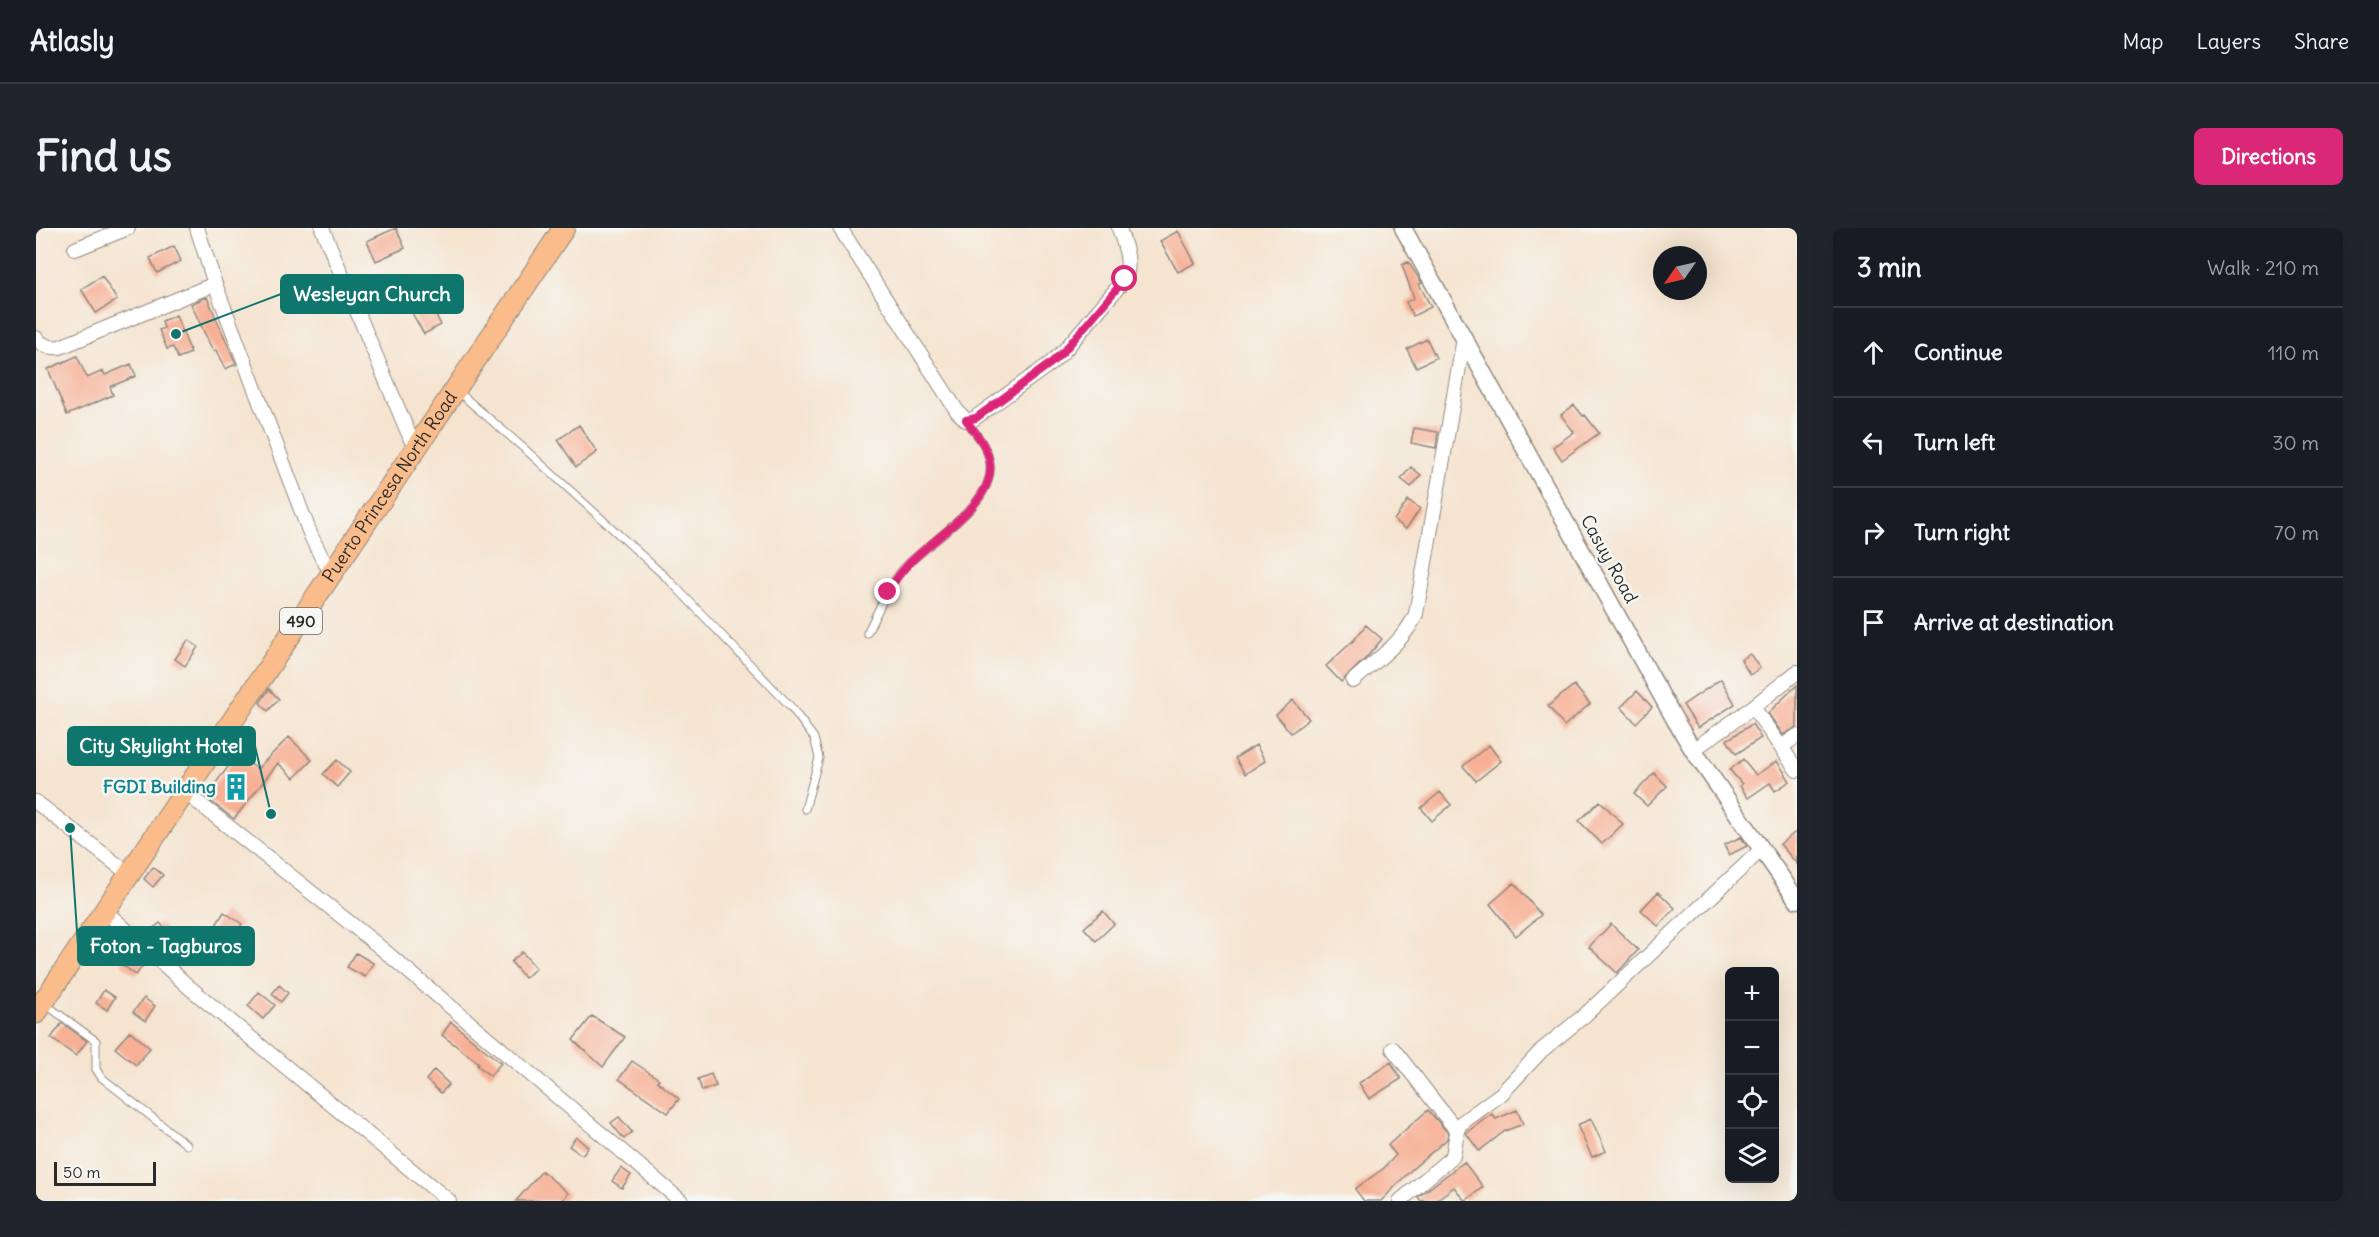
<!DOCTYPE html>
<meta charset="utf-8">
<style>
:root{--surface:#171b24;--page:#20242c;--text:#f1f3f6;--muted:#9ea1a6;--line:#363941;--accent:#db2777}
body{margin:0;font-family:Delius,sans-serif;background:var(--page);color:var(--text)}
.controls{position:absolute;right:18px;bottom:18px;display:grid;overflow:hidden;border-radius:9px;box-shadow:0 6px 24px #0002}
.controls button{width:54px;height:54px;display:grid;place-items:center;padding:0;border:0;border-bottom:2px solid var(--line);background:var(--surface);color:var(--text);font:30px sans-serif}
.compass{position:absolute;left:1617px;top:18px;width:54px;height:54px;border-radius:50%;background:var(--surface);box-shadow:0 6px 24px #0002;rotate:236deg}
.scale{position:absolute;left:18px;bottom:15px;width:102px;box-sizing:border-box;padding-left:6px;border:3px solid #2b2b2b;border-top:0;font-size:16px;line-height:21px;white-space:nowrap;color:#2b2b2b;-webkit-text-stroke:4px #f6f6f2;paint-order:stroke}
.stop{position:absolute;width:18px;height:18px;margin:-14px;border:4px solid #db2777;border-radius:50%;background:#fff}
.stop.end{background:#db2777;border-color:#fff;box-shadow:0 2px 6px #0008}
.list{margin:0;padding:0;list-style:none}
h2{display:flex;justify-content:space-between;align-items:center;height:78px;margin:0;padding:0 24px;font-size:26px}
h2 small{font-size:20px;font-weight:400;color:var(--muted)}
.list li{display:grid;grid-template-columns:39px 1fr auto;gap:18px;align-items:center;box-sizing:border-box;height:90px;padding:0 24px;border-top:2px solid var(--line)}
.list b{display:block;font-size:22px;white-space:nowrap}
.list em{font-size:20px;font-style:normal;color:var(--muted)}
.icon{flex:none;width:33px;height:33px;fill:none;stroke:currentColor;stroke-width:2;stroke-linecap:round;stroke-linejoin:round}
.map{position:relative;flex:none;width:1761px;height:973px;overflow:hidden;border-radius:9px}
header{display:flex;align-items:center;gap:36px;box-sizing:border-box;height:84px;padding:0 30px;background:var(--surface);border-bottom:2px solid var(--line)}
header strong{font-size:28px}
nav{display:flex;gap:33px;margin-inline-start:auto;font-size:21px}
.intro{display:flex;align-items:center;justify-content:space-between;box-sizing:border-box;height:144px;padding:0 36px}
h1{margin:0;font-size:42px}
.button{padding:15px 27px;border-radius:9px;background:var(--accent);color:#fff;font-size:21px;font-weight:700}
main{display:flex;gap:36px;padding:0 36px}
aside{flex:1;background:var(--surface);border-radius:9px;box-shadow:0 6px 24px #0002}
.map>svg:first-child{display:block}
.building{fill:#f7b095}
.lines{fill:none;stroke-linecap:round;stroke-linejoin:round}
.service-casing{stroke:#90887e;stroke-width:9}
.minor-casing{stroke:#90887e;stroke-width:16}
.tertiary-casing{stroke:#90887e;stroke-width:19}
.primary-casing{stroke:#90887e;stroke-width:23}
.service{stroke:#fff;stroke-width:7}
.minor{stroke:#fff;stroke-width:14}
.tertiary{stroke:#fff;stroke-width:16}
.primary{stroke:#f9bc8a;stroke-width:21}
.route{stroke:#db2777;stroke-width:8}
.labels{text-anchor:middle;stroke-width:5;stroke-linejoin:round;paint-order:stroke}
.shield{fill:#f6f6f2;stroke:#686867;stroke-width:1.5}
.shield-label{font-size:16px;font-weight:bold;fill:#2b2b2b}
.street-label{font-size:18px;fill:#2b2b2b;stroke:#f6f6f2}
.culture-label{font-size:18px;font-weight:bold;fill:#0d838f;stroke:#f6f6f2;text-anchor:end}
.leader{fill:none;stroke:#0f766e;stroke-width:2}
.callout-dot{fill:#0f766e;stroke:#f6f6f2;stroke-width:2}
.callout{fill:#0f766e;stroke:#0f766e;stroke-width:2}
.callout-label{font-size:20px;text-anchor:middle;font-weight:bold;fill:#fff}
</style>
<header>
<strong>Atlasly</strong>
<nav><a>Map</a><a>Layers</a><a>Share</a></nav>
</header>
<div class="intro"><h1>Find us</h1><a class="button">Directions</a></div>
<main>
<div class="map">
<svg width="1761" height="973" viewBox="0 0 1761 973">
<rect width="100%" height="100%" fill="#f6f6f2"/>
<filter id="ink" filterUnits="userSpaceOnUse"><feTurbulence type="fractalNoise" baseFrequency=".0167" numOctaves="2"/><feDisplacementMap in="SourceGraphic" scale="12" xChannelSelector="R" yChannelSelector="G"/><feConvolveMatrix kernelMatrix="1 2 1 2 8 2 1 2 1" color-interpolation-filters="sRGB"/></filter>
<filter id="wash" filterUnits="userSpaceOnUse"><feTurbulence type="fractalNoise" baseFrequency=".008" numOctaves="4" result="noise"/><feDisplacementMap in="SourceGraphic" scale="24" xChannelSelector="R" yChannelSelector="G"/><feGaussianBlur stdDeviation="1.35" result="paint"/><feColorMatrix in="noise" values="0 0 0 0 0 0 0 0 0 0 0 0 0 0 0 0 0 1.4 0 .05"/><feComposite in="paint" operator="in"/></filter>
<g filter="url(#wash)">
<rect width="100%" height="100%" fill="#f5e4d0"/>
<g id="blocks">
<path class="building" d="M360 0 369 20 340 33 331 13Z
M1142 3 1159 35 1142 44 1124 13Z
M138 18 145 33 121 45 114 30Z
M1372 34 1386 55 1383 56 1395 79 1377 88 1370 74 1378 70 1366 37Z
M66 48 81 72 60 85 45 61Z
M389 66 405 97 388 106 371 76Z
M171 69 200 136 189 141 180 122 177 123 155 76Z
M140 87 155 125 142 130 137 119 131 121 123 102 128 100 126 93Z
M1391 111 1400 130 1380 139 1371 121Z
M41 128 51 150 67 143 69 147 95 136 100 148 74 159 77 167 31 187 12 141Z
M1538 177 1547 188 1549 187 1563 205 1526 232 1517 219 1538 204 1525 187Z
M543 197 561 224 540 239 522 212Z
M1378 200 1402 204 1400 220 1375 215Z
M1375 239 1385 247 1375 259 1365 251Z
M1372 272 1384 281 1370 301 1358 292Z
M1330 397 1346 411 1331 429 1305 454 1290 438 1318 412Z
M152 412 162 419 149 438 139 431Z
M1714 426 1724 440 1714 447 1705 432Z
M1685 451 1699 476 1662 500 1647 477Z
M1538 457 1554 476 1528 498 1512 478Z
M1761 457V499L1747 507 1732 485Z
M233 461 243 471 232 483 224 475Z
M1601 463 1616 479 1600 495 1585 479Z
M1257 472 1273 491 1255 505 1240 487Z
M1716 496 1725 510 1700 526 1691 512Z
M253 509 276 532 258 550 242 535 198 591 169 569 202 526 221 541Z
M1220 517 1229 533 1209 546 1199 530Z
M1453 517 1465 533 1440 553 1427 538Z
M1707 531 1720 547 1741 533 1754 553 1739 563 1734 555 1712 570 1704 558 1706 556 1694 542Z
M301 532 314 544 301 559 287 546Z
M1618 545 1631 558 1611 578 1598 566Z
M1404 564 1415 577 1396 593 1385 580Z
M1564 573 1587 596 1566 616 1543 593Z
M1761 603V636L1744 616Z
M1705 609 1711 618 1693 627 1688 617Z
M117 639 127 647 117 659 108 651Z
M1478 655 1505 687 1480 708 1454 676Z
M1622 664 1639 680 1622 698 1605 682Z
M1067 683 1078 696 1060 713 1048 700Z
M188 684 206 696 189 725 170 713Z
M124 695 133 705 120 716 111 705Z
M1575 696 1602 722 1581 745 1553 719Z
M94 724 109 735 100 747 85 736Z
M486 724 500 740 489 750 475 734Z
M320 725 337 735 329 749 311 739Z
M243 757 252 765 245 774 236 766Z
M68 762 79 769 71 782 60 775Z
M223 764 239 777 227 791 212 778Z
M108 770 119 778 109 793 97 784Z
M556 788 589 809 567 839 537 812Z
M415 794 465 835 454 848 441 837 443 835 406 807Z
M26 795 51 813 40 828 15 810Z
M94 803 114 820 100 837 79 820Z
M596 833 623 851 621 853 643 871 632 885 583 851Z
M1355 834 1365 851 1333 871 1323 855Z
M398 842 413 856 405 865 390 852Z
M675 846 680 858 666 863 662 851Z
M1392 882 1412 905 1411 911 1374 943 1345 973H1328L1319 961 1348 940 1360 927 1352 917Z
M1481 882 1487 896 1469 903 1443 923 1430 905 1456 886 1460 891Z
M583 889 596 904 588 911 575 895Z
M1555 891 1570 923 1556 929 1541 897Z
M540 909 552 919 546 927 533 918Z
M1428 934 1447 959 1429 973 1418 959 1399 973H1385L1382 969Z
M585 940 595 947 586 960 576 953Z
M506 943 532 965 526 973H480Z"/>
</g>
</g>
<g filter="url(#ink)">
<use href="#blocks" fill-opacity="0" stroke="#90887e" stroke-width="1.5"/>
<g class="lines">
<defs>
<path id="service" d="M420 162 491 223 634 353 755 479 778 510 783 530 769 581
M831 405C842 384 852 358 868 340 892 314 959 276 954 236 952 219 940 206 930 192
M9 776 60 813V841L65 849 151 917"/>
<path id="minor" d="M161 0 179 56 275 308 287 332 297 345
M286 0 379 221
M804 0 921 183 930 192H936L1015 135 1028 123 1089 51C1096 33 1088 17 1083 0
M39 21 92 0
M0 110C7 118 13 120 24 119L179 56
M1317 453C1339 433 1368 414 1380 386L1428 110
M1717 479 1761 542
M1745 519 1761 508
M1657 522 1717 479 1761 444
M149 564 339 715 645 973
M0 574 93 646
M69 683 154 760 413 973
M1357 821 1421 903
M1364 973 1417 928 1421 903 1424 896 1465 866 1506 822 1549 787 1726 621"/>
<path id="tertiary" d="M1367 0 1639 492 1657 522 1761 672"/>
<g id="primary">
<path id="s1" d="M0 785 528 0"/>
</g>
</defs>
<use href="#service" class="service-casing"/>
<use href="#minor" class="minor-casing"/>
<use href="#tertiary" class="tertiary-casing"/>
<use href="#primary" class="primary-casing"/>
<use href="#service" class="service"/>
<use href="#minor" class="minor"/>
<use href="#tertiary" class="tertiary"/>
<use href="#primary" class="primary"/>
</g>
</g>
<g class="lines" filter="url(#ink)">
<path class="route" d="M852 364C857 356 862 347 868 341 891 313 959 277 954 236 952 219 940 206 930 192L940 190 1015 135 1028 123 1089 51"/>
</g>
<defs>
<symbol id="building-bare" viewBox="-9 -9 18 18"><path d="M-4-6H4V6H1V3H-1V6H-4ZM-2.5-4.3h1.7v1.8h-1.7ZM.8-4.3h1.7v1.8H.8ZM-2.5-1h1.7V.8h-1.7ZM.8-1h1.7V.8H.8Z" fill="#0f9aa8" stroke="#f6f6f2" stroke-width="2.5" paint-order="stroke"/></symbol>
</defs>
<g fill-rule="evenodd">
<use href="#building-bare" x="181" y="540" width="38" height="38"/>
</g>
<g class="labels">
<rect class="shield" x="244" y="380" width="42" height="26" rx="4.5"/>
<g class="shield-label">
<text x="265" y="399">490</text>
</g>
<g class="street-label">
<text dy="6" stroke="none"><textPath href="#s1" startOffset="634">Puerto Princesa North Road</textPath></text>
<text transform="translate(1573 331) rotate(61)" y="6">Casuy Road</text>
</g>
<g class="culture-label">
<text x="180" y="565">FGDI Building</text>
</g>
</g>
<path class="leader" d="M140 106L245 66M235 586L219 518M34 600L42 718"/>
<g class="callout-dot">
<circle cx="140" cy="106" r="6"/>
<circle cx="235" cy="586" r="6"/>
<circle cx="34" cy="600" r="6"/>
</g>
<g class="callout">
<rect x="245" y="47" width="182" height="38" rx="6"/>
<rect x="32" y="499" width="187" height="38" rx="6"/>
<rect x="42" y="699" width="176" height="38" rx="6"/>
</g>
<g class="callout-label">
<text x="336" y="73">Wesleyan Church</text>
<text x="125" y="525">City Skylight Hotel</text>
<text x="130" y="725">Foton - Tagburos</text>
</g>
</svg>
<div class="controls">
<button>+</button>
<button>−</button>
<button><svg class="icon" aria-label="locate" viewBox="0 0 24 24"><circle cx="12" cy="12" r="6"/><path d="M12 2v4M12 18v4M2 12h4M18 12h4"/></svg></button>
<button><svg class="icon" aria-label="layers" viewBox="0 0 24 24"><path d="M12 4l9 5-9 5-9-5zM3 14l9 5 9-5"/></svg></button>
</div>
<svg class="compass" viewBox="-18 -18 36 36"><path d="M0-13l5 13h-10z" fill="#e53935"/><path d="M0 13l5-13h-10z" fill="#9ea1a6"/></svg>
<div class="scale">50 m</div>
<div class="stop" style="left:1089px;top:51px"></div>
<div class="stop end" style="left:852px;top:364px"></div>
</div>
<aside>
<h2>3 min<small>Walk · 210 m</small></h2>
<ul class="list">
<li><svg class="icon" aria-label="ahead" viewBox="0 0 24 24"><path d="M12 20V5M6 11l6-6 6 6"/></svg><div><b>Continue</b></div><em>110 m</em></li>
<li><svg class="icon" aria-label="left" viewBox="0 0 24 24"><path d="M17 20v-9H6M10 6l-5 5 5 5"/></svg><div><b>Turn left</b></div><em>30 m</em></li>
<li><svg class="icon" aria-label="right" viewBox="0 0 24 24"><path d="M7 20v-9h11M14 6l5 5-5 5"/></svg><div><b>Turn right</b></div><em>70 m</em></li>
<li><svg class="icon" aria-label="arrive" viewBox="0 0 24 24"><path d="M6 21V4h12l-3 4 3 4H6"/></svg><div><b>Arrive at destination</b></div></li>
</ul>
</aside>
</main>
